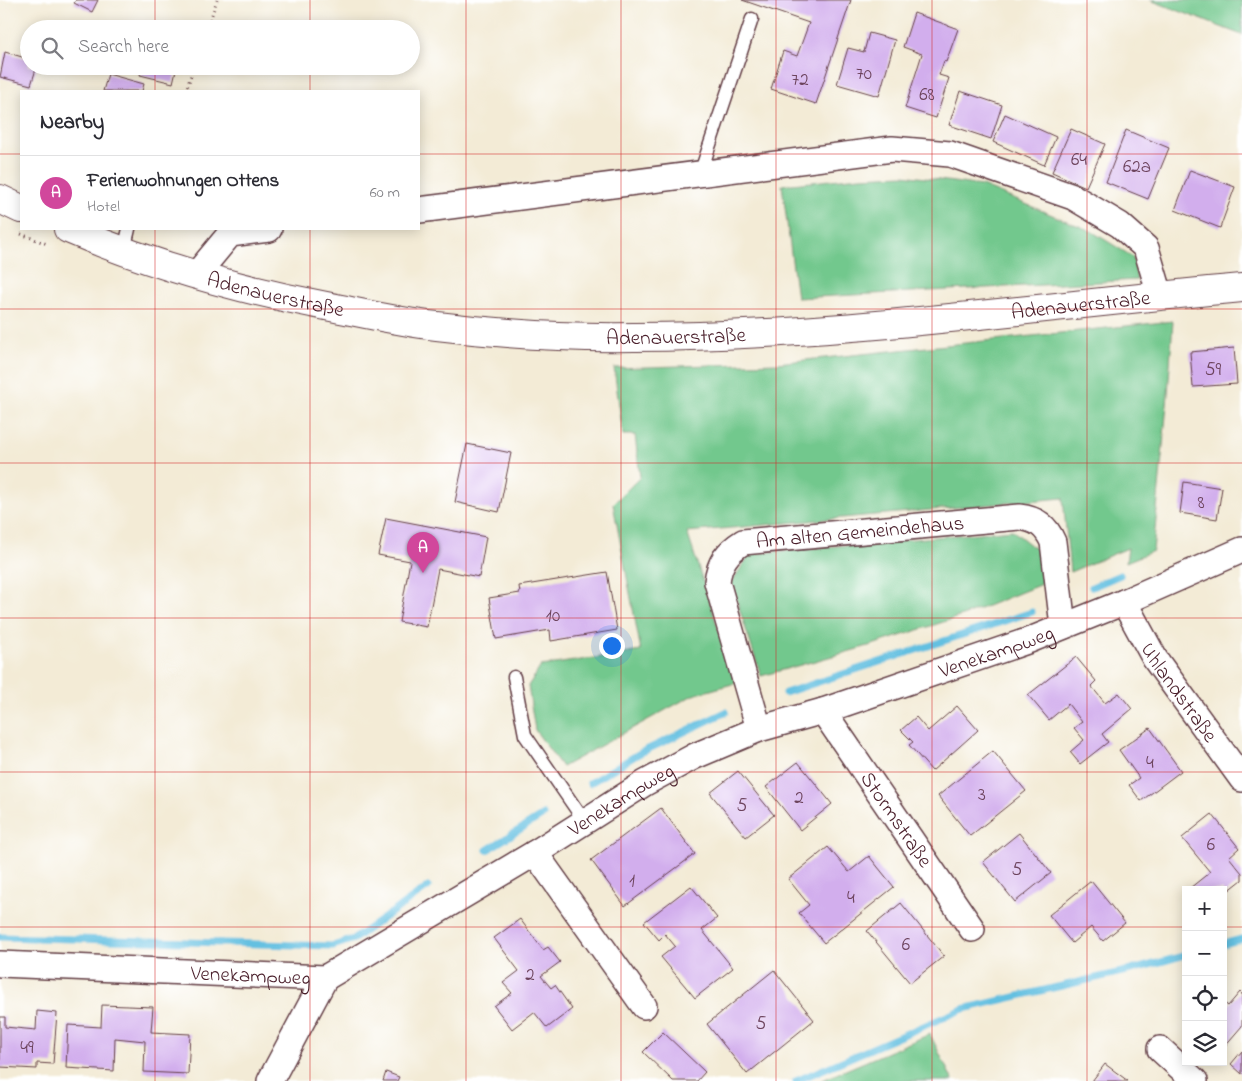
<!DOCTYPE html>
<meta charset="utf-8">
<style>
:root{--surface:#fff;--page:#f2f2f3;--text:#2b2b33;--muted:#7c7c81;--line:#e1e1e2;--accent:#d93025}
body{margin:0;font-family:"Indie Flower",sans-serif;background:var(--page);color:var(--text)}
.controls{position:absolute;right:15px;bottom:15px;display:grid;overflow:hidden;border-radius:0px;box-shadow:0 2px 12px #0003}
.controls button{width:45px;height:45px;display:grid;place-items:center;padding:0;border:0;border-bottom:1px solid var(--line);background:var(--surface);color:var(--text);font:25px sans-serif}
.you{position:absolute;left:611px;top:645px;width:18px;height:18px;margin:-12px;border:4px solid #fff;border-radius:50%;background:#1a73e8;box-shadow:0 0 0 8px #1a73e833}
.badge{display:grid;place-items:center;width:32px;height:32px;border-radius:50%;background:var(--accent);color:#fff;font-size:16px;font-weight:700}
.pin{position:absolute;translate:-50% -41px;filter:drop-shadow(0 1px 2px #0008)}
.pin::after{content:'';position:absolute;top:26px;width:18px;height:15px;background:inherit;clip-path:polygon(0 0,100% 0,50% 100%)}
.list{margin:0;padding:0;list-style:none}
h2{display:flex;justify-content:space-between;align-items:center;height:65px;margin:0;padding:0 20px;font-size:21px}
h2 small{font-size:16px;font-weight:400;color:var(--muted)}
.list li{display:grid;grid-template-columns:32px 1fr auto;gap:15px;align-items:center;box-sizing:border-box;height:75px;padding:0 20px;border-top:1px solid var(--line)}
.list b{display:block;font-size:19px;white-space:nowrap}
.list p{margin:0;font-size:16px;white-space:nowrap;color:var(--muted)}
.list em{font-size:16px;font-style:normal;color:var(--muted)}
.icon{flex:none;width:28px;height:28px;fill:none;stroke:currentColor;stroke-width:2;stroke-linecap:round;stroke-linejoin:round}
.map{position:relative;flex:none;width:1242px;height:1081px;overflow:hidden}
.search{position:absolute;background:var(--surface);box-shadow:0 2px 12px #0003;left:20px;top:20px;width:400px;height:55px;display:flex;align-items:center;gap:12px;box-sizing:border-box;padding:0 18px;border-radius:28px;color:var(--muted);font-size:19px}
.panel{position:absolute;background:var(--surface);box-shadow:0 2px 12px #0003;left:20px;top:90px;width:400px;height:140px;border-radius:0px}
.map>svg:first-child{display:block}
.green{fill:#72c88d;stroke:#5e745c}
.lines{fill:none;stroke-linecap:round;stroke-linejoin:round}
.stream{stroke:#63c0e1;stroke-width:7}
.building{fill:#d2aeed}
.service-casing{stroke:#633e45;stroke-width:15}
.minor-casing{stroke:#633e45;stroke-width:28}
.tertiary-casing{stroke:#633e45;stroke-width:30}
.path{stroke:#633e45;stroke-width:3;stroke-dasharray:1 4;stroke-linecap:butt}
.service{stroke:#fff;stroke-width:12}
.minor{stroke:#fff;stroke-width:25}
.tertiary{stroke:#fff;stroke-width:28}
.grid{fill:none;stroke:#d62828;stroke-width:1;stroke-opacity:0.55}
.labels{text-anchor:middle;stroke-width:4;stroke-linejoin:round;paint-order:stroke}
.number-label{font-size:19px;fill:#6c435c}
.street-label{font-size:21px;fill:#4a1f2b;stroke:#fff}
</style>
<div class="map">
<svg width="1242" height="1081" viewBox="0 0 1242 1081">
<rect width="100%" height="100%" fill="#fff"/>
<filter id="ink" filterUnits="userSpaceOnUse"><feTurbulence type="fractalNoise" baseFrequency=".02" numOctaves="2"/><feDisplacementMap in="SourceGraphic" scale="10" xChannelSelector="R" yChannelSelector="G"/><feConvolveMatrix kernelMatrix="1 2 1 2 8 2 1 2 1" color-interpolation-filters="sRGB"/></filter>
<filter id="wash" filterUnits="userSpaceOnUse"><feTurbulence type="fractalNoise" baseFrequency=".0096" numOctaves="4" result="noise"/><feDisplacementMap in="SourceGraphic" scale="20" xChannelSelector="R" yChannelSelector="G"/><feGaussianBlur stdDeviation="1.12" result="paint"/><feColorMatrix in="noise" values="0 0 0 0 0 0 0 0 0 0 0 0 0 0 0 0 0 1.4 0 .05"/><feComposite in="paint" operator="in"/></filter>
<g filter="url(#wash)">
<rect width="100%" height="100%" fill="#f3ebd6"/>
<path class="green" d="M1150 0H1242V35Z
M904 175 982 186 1091 231 1133 257 1137 280 797 298 782 185 860 177Z
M1173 321 1168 394 1153 551 1126 562 1128 548 1070 572 1063 498 687 532 736 683 693 695 562 767 535 730 528 686 541 666 641 651 613 504 640 477 635 435H623L614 368 777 363Z
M1012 530 1042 554 1044 583 965 615 872 645 761 676 731 583 750 554Z
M930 1034 953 1081H820Z"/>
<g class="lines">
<path class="stream" d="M1092 587 1120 575
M785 693 1032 612
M590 783 640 753 726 712
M487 850 543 815
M0 937 333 946 354 939 428 887
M1223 944 1242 939
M796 1081 963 1009 1139 968 1186 955"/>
</g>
<g id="blocks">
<path class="building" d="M76 0H98L92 12 74 3Z
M742 0H851L816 104 771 89 783 51 797 56 809 23Z
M914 13 958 29 946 62 944 61 939 75 949 78 936 118 905 108 922 54 903 47Z
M869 33 895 40 879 96 837 84 848 48 864 52Z
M5 52 29 59V66H37L31 85 0 77Z
M142 66H177L173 83 140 75Z
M108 74 144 84 142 91H103Z
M960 91 1002 105 991 139 949 125Z
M1005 114 1056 137 1044 165 993 142Z
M1071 129 1105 144 1086 187 1052 172Z
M1126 130 1169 148 1148 199 1106 182Z
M1190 170 1235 187 1220 228 1175 210Z
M1234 348 1237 384 1193 387 1190 352Z
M467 444 511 453 499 512 455 502Z
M1184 482 1222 488 1217 519 1180 513Z
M386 518 486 537 479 577 438 569 427 627 399 622 410 561 378 555Z
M607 572 617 630 551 641 550 630 496 639 489 598 520 593 519 586Z
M1076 657 1096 681 1091 686 1105 703 1119 693 1132 709 1102 734 1108 742 1080 764 1070 752 1084 740 1074 728 1082 722 1068 704 1049 720 1028 695Z
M957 706 978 730 932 771 909 745 913 742 901 730 916 717 928 731Z
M1150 728 1181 771 1141 801 1129 785 1139 778 1119 750Z
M993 751 1026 791 970 836 938 796Z
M798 762 832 804 800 830 766 787Z
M738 771 774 815 746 837 710 793Z
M661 808 695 854 625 906 591 860Z
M1212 814 1239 848 1229 857 1242 873V880L1223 895V890H1192L1190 888 1210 872 1182 838Z
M1019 833 1051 873 1015 902 983 862Z
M828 847 849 872 869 856 894 887 824 943 799 913 809 905 788 879Z
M1091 881 1125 923 1103 941 1091 927 1072 943 1049 915Z
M691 886 717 918 702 930 733 968 695 998 661 957 675 946 665 934 659 940 644 922Z
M901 903 944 956 910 983 867 931Z
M520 919 543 950 548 947 560 962 541 976 551 988 555 985 572 1009 547 1028 534 1012 512 1029 494 1006 512 993 503 983 519 971 494 938Z
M774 970 814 1020 747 1074 707 1024Z
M1240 992 1242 994V1026L1223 1048V1002L1228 1006Z
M102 1005 153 1007 151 1032 190 1034 188 1074 144 1072 145 1041 115 1038 114 1071 66 1068 68 1025 101 1027Z
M37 1011 57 1013 53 1064 37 1063V1069L0 1067V1017H5V1027L36 1030Z
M663 1032 705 1072 697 1081H673L643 1052Z
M1242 1051V1074L1231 1064Z
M1105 1064 1128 1081H1092Z
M386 1072 399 1077 397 1081H383Z"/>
</g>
</g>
<g filter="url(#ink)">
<use href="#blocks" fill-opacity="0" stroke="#633e45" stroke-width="1"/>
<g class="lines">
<defs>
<path id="service" d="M700 174 752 19
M124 250 129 229
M514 677 525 735 585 822"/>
<g id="minor">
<path d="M419 210 892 149 950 154 1073 197 1120 225 1146 248 1160 295"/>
<path d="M196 275 230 234 269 229"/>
<path id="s1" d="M1124 602 1155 659 1242 779"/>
<path id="s2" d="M823 711 972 929"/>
<path id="s3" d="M759 729 717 582C719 563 727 552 743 542L1019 517C1037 519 1046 526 1053 542L1063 626"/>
<path d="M535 853 644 1006"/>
<path id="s4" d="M0 964 325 978 535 853 645 783 695 756 759 729 823 711 1030 640 1124 602 1242 550"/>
<path d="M1160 1049 1195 1081"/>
<path d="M270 1081 325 978"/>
</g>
<g id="tertiary">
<path d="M0 199 21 209"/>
<path id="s5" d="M68 229C152 265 241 290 331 307 366 314 401 322 437 326 502 334 568 338 634 337 837 337 1040 306 1242 288"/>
</g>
</defs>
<use href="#service" class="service-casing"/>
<use href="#minor" class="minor-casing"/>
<use href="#tertiary" class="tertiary-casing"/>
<path class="path" d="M207 29 217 0
M186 91 194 66
M21 234 47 244"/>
<use href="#service" class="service"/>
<use href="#minor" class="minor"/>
<use href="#tertiary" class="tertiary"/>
</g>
</g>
<path class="grid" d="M155 0V29M310 0V29M466 0V1081M621 0V1081M776 0V1081M932 0V1081M1087 0V1081M155 66V91M310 66V91M0 154H21M419 154H1242M155 229V1081M310 229V1081M0 309H1242M0 463H1242M0 618H1242M0 772H1242M0 927H1186M1223 927H1242"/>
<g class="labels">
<g class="number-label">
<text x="864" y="79">70</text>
<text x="800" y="85">72</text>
<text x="927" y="100">68</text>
<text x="1079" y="165">64</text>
<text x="1137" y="172">62a</text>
<text x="1213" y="375">59</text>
<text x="1201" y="508">8</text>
<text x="553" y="621">10</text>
<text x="1150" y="768">4</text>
<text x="982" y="800">3</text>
<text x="799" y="803">2</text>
<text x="742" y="811">5</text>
<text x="1211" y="850">6</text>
<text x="1017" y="875">5</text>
<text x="632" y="886">1</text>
<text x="851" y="903">4</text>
<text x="906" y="950">6</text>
<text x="530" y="980">2</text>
<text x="761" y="1029">5</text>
<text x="27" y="1053">49</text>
</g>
<g class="street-label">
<text dy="7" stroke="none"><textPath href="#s5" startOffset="218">Adenauerstraße</textPath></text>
<text dy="7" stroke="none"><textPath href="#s5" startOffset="1028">Adenauerstraße</textPath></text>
<text dy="7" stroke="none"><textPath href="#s5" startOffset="622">Adenauerstraße</textPath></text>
<text dy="7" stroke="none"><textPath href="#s3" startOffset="320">Am alten Gemeindehaus</textPath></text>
<text dy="7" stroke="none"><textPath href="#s4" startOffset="1076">Venekampweg</textPath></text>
<text dy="7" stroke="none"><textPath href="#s1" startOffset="106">Uhlandstraße</textPath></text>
<text dy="7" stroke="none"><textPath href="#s4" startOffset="671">Venekampweg</textPath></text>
<text dy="7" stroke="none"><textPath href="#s2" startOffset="131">Stormstraße</textPath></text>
<text dy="7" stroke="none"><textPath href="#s4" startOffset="251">Venekampweg</textPath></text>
</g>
</g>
</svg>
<div class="controls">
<button>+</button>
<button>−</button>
<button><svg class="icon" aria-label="locate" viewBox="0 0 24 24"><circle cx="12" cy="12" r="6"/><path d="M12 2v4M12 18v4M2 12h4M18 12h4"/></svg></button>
<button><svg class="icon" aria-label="layers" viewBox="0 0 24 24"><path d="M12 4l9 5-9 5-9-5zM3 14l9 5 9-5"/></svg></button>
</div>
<div class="you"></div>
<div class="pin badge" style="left:423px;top:573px;background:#d1479c">A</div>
<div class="search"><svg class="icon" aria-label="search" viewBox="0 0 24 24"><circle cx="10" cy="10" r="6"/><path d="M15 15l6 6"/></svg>Search here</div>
<section class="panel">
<h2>Nearby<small></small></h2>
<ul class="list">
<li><span class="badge" style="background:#d1479c">A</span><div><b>Ferienwohnungen Ottens</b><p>Hotel</p></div><em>60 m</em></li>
</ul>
</section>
</div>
